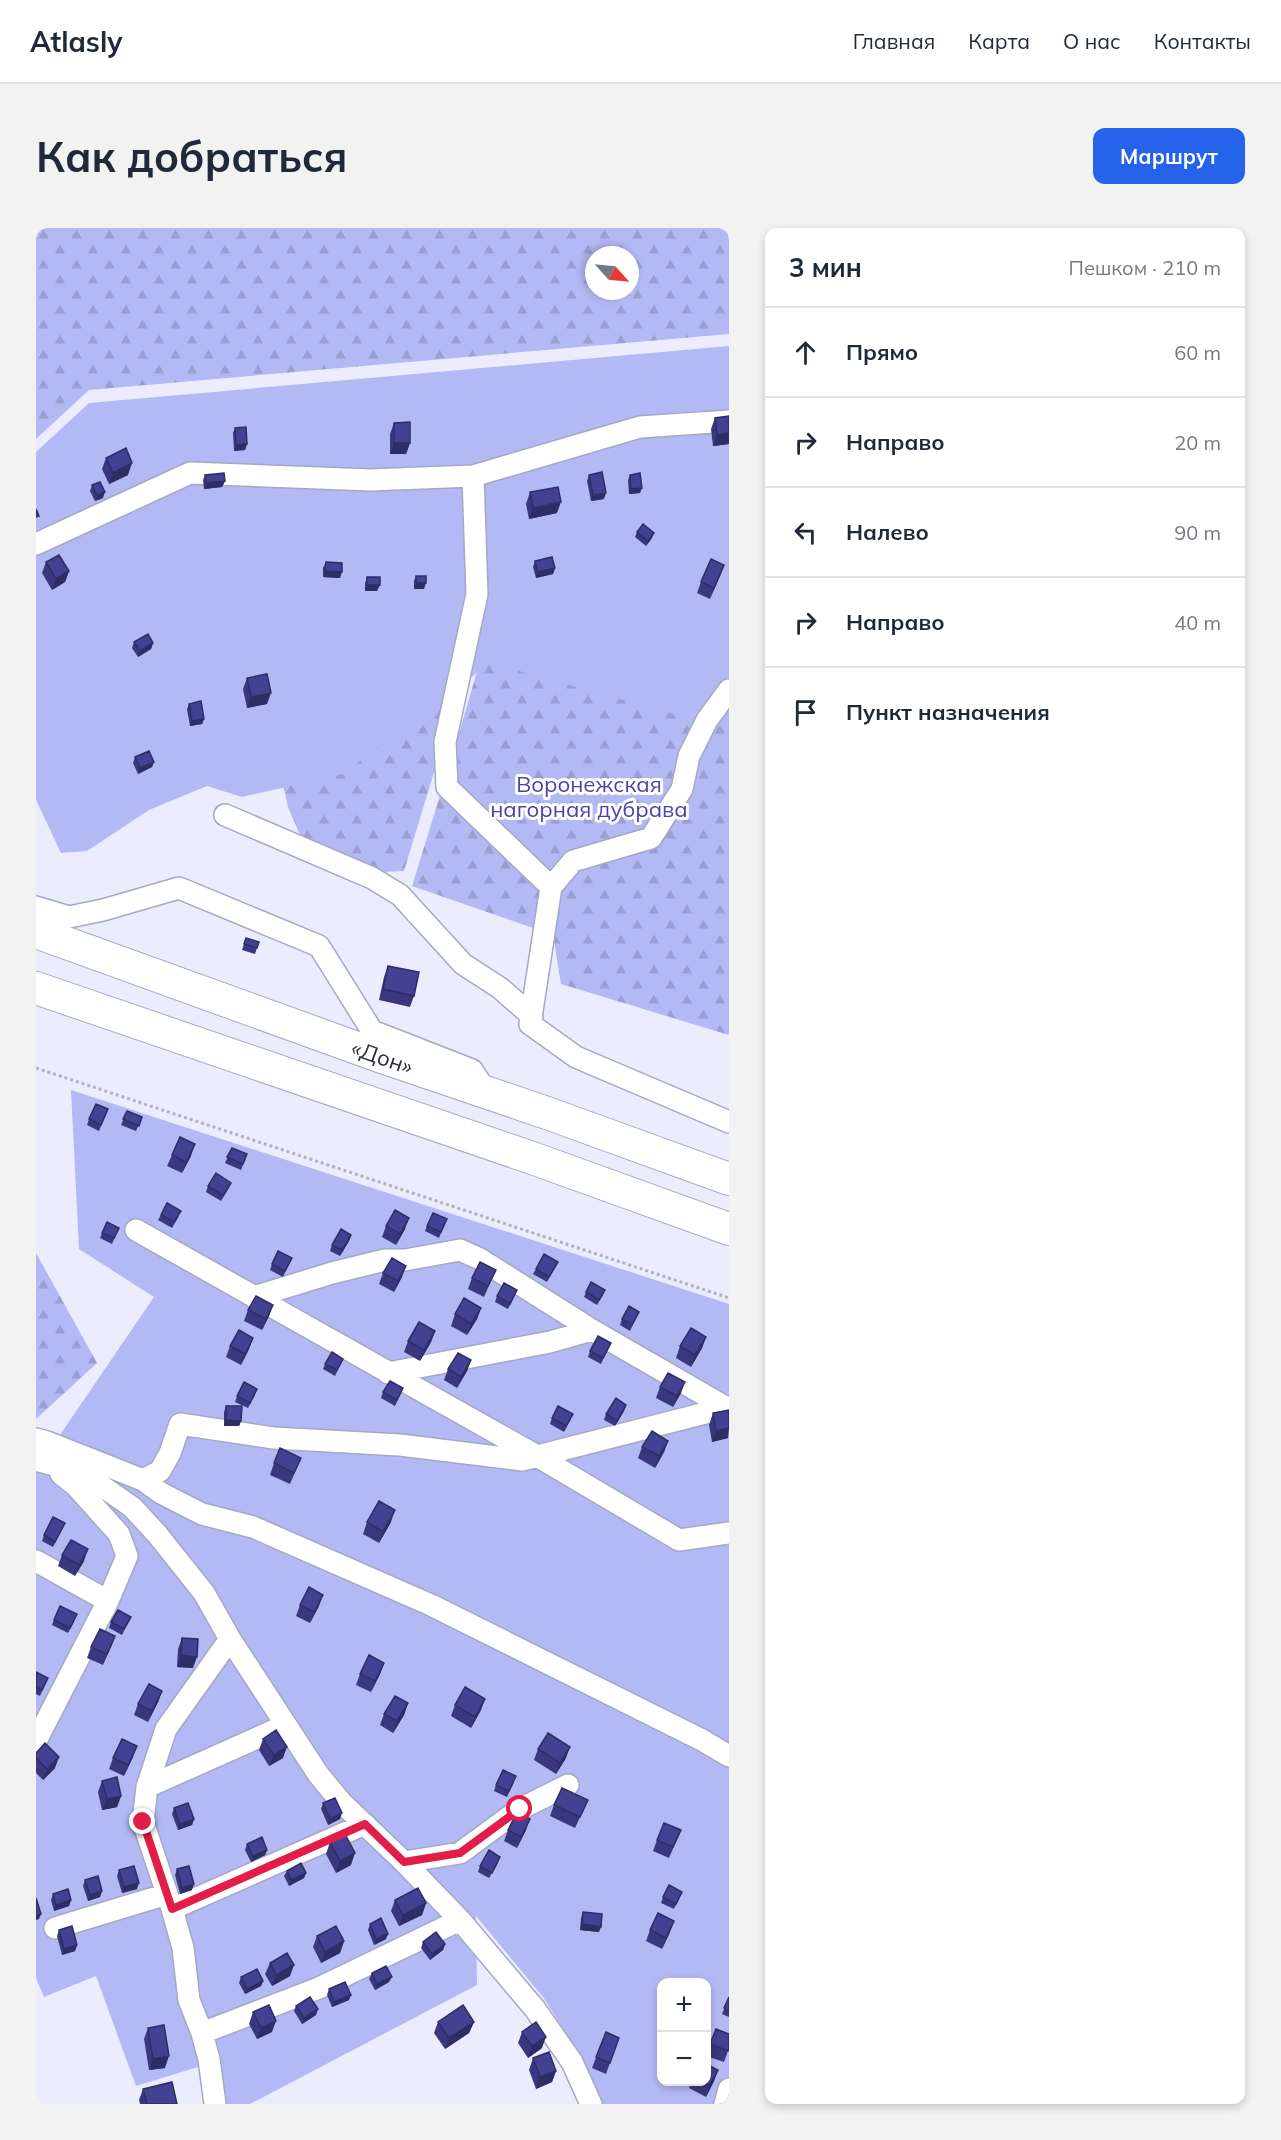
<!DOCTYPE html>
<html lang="ru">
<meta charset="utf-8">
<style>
:root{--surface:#fff;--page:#f2f2f3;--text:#1f2937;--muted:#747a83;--line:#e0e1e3;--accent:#2563eb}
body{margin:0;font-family:Mulish,sans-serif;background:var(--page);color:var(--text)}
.controls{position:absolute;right:18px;bottom:18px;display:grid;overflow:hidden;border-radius:12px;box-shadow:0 3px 9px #0003}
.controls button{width:54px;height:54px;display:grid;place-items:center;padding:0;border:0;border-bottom:2px solid var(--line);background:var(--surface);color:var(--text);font:30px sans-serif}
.compass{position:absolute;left:549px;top:18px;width:54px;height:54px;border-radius:50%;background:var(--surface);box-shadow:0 3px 9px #0003;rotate:117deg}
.stop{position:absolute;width:18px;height:18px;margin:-14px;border:4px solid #e11d48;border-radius:50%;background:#fff}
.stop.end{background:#e11d48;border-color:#fff;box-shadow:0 2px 6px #0008}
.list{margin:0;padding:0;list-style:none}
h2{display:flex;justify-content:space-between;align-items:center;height:78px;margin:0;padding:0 24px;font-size:26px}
h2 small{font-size:20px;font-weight:400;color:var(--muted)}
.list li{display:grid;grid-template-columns:39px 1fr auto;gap:18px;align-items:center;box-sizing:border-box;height:90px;padding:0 24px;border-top:2px solid var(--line)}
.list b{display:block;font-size:22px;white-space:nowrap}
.list em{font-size:20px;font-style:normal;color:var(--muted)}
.icon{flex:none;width:33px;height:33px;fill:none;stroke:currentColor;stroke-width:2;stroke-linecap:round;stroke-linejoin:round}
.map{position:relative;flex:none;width:693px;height:1876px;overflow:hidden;border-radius:12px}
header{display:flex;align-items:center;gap:36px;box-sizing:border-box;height:84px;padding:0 30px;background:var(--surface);border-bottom:2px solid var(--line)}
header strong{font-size:28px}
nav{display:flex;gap:33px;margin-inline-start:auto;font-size:21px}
.intro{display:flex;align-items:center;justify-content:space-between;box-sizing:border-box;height:144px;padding:0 36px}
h1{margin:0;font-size:42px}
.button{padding:15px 27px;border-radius:12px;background:var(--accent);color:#fff;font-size:21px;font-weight:700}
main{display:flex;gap:36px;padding:0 36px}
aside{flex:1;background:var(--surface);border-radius:12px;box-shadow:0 3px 9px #0003}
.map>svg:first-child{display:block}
.forest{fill:url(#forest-firs);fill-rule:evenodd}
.garden{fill:#b3b9f4;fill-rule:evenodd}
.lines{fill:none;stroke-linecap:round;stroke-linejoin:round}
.minor-casing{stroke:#a5a8c3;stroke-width:24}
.highway-casing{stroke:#a5a8c3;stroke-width:34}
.path{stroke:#afb1c0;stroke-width:3;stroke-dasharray:3 3;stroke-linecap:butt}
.minor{stroke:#fff;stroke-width:21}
.highway{stroke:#fff;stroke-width:32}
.wall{fill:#39387e}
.shaded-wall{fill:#2e2e66}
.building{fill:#424192;stroke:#2e2e66;stroke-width:1.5}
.route{stroke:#e11d48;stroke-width:8}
.labels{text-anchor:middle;stroke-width:6;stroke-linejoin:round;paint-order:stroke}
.park-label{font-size:22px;fill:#4844ab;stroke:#fff}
.street-label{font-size:22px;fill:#2c2d37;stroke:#fff}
</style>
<header>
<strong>Atlasly</strong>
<nav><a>Главная</a><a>Карта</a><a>О нас</a><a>Контакты</a></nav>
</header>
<div class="intro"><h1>Как добраться</h1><a class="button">Маршрут</a></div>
<main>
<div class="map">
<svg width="693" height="1876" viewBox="0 0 693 1876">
<defs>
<pattern id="forest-firs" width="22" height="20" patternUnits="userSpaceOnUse" patternTransform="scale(1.5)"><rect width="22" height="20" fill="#b3b9f4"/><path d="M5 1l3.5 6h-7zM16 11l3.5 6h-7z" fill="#9a9fd2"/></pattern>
</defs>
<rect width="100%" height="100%" fill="#ebedfe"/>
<path class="forest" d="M0 0H693V106L53 162 0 211ZM558 27H594V63H558Z
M445 390 368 643 345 644 267 614 252 579 238 518Z
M455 395 693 457V807L525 756 517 707 376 658 420 516Z
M0 1025 61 1135 0 1191Z"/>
<path class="garden" d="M693 118V501L454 435 307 546 206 569 171 558 113 582 51 623 25 625 0 572V224L53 175Z
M35 862 693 1076V1876H566L540 1821 507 1769 440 1688 441 1757 214 1876H183L165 1838 100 1858 60 1748 8 1769 0 1750V1224L15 1220 118 1069 43 1021ZM626 1754H670V1854H626Z"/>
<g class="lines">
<defs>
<path id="minor" d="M437 248 441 366 409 514 411 559 515 659
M0 316 154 245 334 252 437 248 604 199 693 193
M693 462 671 492 653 528 646 561 615 610 537 633 515 659 494 796 540 829 693 894
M189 587 336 650 364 667 427 736 464 760 496 788
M0 679 33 689 67 682 143 660 283 718 336 803 436 842 451 865
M100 1002 501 1228 643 1312 693 1305
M218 1069 296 1045 349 1032H369L424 1022 444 1031 556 1102 691 1180
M352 1145 514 1114 556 1102
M0 1211 11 1214 107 1252 124 1243 134 1225 144 1196 238 1210 364 1217 486 1232 693 1179
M0 1232 29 1240 63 1256 96 1279 121 1306 168 1365 194 1411 282 1546 305 1574 368 1634 424 1692 499 1781 536 1834 555 1876
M107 1252 125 1265 166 1286 217 1299 395 1377 666 1512 693 1528
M0 1333 72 1373
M0 1513 72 1373 91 1328 83 1306 40 1258 25 1246
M111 1559 250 1497
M368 1634 424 1625 484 1581 532 1557
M136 1681 329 1596
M19 1700 131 1666
M166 1805 283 1760 424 1692
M179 1876 173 1831 166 1805 153 1772 147 1720 136 1681 107 1594 111 1559 130 1501 194 1411
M689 1876 693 1861"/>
<g id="highway">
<path id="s1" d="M0 704 343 828 511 885 693 951"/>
<path d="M0 760 499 931 693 1001"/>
</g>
</defs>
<use href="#minor" class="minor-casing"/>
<use href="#highway" class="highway-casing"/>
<path class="path" d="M0 840 693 1070"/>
<use href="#minor" class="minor"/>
<use href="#highway" class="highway"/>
</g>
<path class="wall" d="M693 188V216L677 218 675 201 679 190Z
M358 195 374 215 370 226H354V206Z
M199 200 211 216 209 222 198 223 197 205Z
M70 230 92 247 73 256 66 241Z
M169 247 189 253 186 259 168 261 167 252Z
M553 247 568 271 555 273 551 253Z
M594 247 604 265 593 266 592 252Z
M56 257 67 270 59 273 54 263Z
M494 264 521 285 493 291 490 276Z
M601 304 616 310 610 318 599 309Z
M499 333 519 340 517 346 500 350 497 339Z
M10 334 33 343 29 354 16 362 6 345Z
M290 334 304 350 287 349V340Z
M688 337 674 371 661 365 665 354Z
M380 348 388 361H378V353Z
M331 349 341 363H329V355Z
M98 414 117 415 115 421 102 429 96 420Z
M211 450 231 476 211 480 207 461Z
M153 476 168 491 166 496 154 498 151 481Z
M99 529 118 534 116 539 102 546 97 535Z
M210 710 223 714 219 726 206 722Z
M352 738 378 768 374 779 343 772 348 749Z
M72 881 63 903 51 897 53 891Z
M91 883 106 889 100 903 85 897Z
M196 920 211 926 205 942 189 935Z
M136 927 155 928 146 945 131 938Z
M195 955 193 960 185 973 170 964 172 958Z
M125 987 143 988 136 1000 122 992Z
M411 991 403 1010 389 1003 391 998Z
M71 994 83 1000 76 1016 64 1010Z
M350 998 369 1001 360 1017 346 1009Z
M315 1007 313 1013 304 1028 294 1023 296 1017Z
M522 1034 511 1054 497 1046 500 1041Z
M236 1036H253L247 1049 234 1042Z
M460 1042 455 1053 448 1069 432 1061 436 1050Z
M347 1045 366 1049 358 1064 343 1056Z
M550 1064 567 1067 561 1077 548 1069Z
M479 1067 472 1081 459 1074 461 1068Z
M237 1077 233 1088 226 1102 208 1093 212 1082Z
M445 1080 441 1091 431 1107 415 1098 419 1086Z
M603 1084 594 1103 584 1097 586 1091Z
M399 1103 395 1114 384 1133 368 1124 372 1113Z
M670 1109 666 1120 655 1139 640 1130 644 1118Z
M217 1110 213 1121 205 1137 190 1129 194 1118Z
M575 1115 565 1136 552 1129 554 1123Z
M307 1131 299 1148 287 1141 289 1136Z
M435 1132 431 1143 421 1160 408 1152 412 1141Z
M624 1159 645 1165 637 1179 620 1170Z
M367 1160 359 1178 345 1170 347 1164Z
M219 1167 212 1180 199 1174 201 1168Z
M590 1177 588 1183 579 1198 568 1192 570 1186Z
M190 1178 205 1193 203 1198H188V1184Z
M693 1182 692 1210 676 1214 673 1197 677 1185Z
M516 1190 535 1191 528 1204 514 1196Z
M632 1213 628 1224 619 1240 602 1230 606 1219Z
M265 1230 254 1256 234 1247 238 1235Z
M331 1294H355L343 1315 327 1306Z
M29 1295 17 1319 6 1313 8 1307Z
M26 1327 48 1333 39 1348 22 1338Z
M264 1377 283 1378 274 1395 260 1388Z
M95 1389 86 1407 73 1400 75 1394Z
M18 1392H39L32 1405 16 1397Z
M79 1408 67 1437 51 1430 55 1419Z
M146 1410 157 1440 141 1439 142 1421Z
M348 1435 344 1446 335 1464 320 1457 324 1446Z
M0 1444 12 1450 4 1468 0 1466Z
M126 1463 122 1474 112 1494 98 1487 102 1476Z
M372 1475 368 1487 357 1505 344 1497 348 1486Z
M419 1477 445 1482 435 1500 415 1488Z
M227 1511 247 1530 233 1538 223 1522Z
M502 1521 530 1530 520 1546 498 1532Z
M0 1525 19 1540 7 1552 0 1545Z
M97 1529 88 1548 73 1541 77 1530Z
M66 1553 85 1568 81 1579 66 1582 62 1564Z
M478 1554 471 1569 458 1563 460 1557Z
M552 1572 539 1600 514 1588 518 1577Z
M287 1575 304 1591 292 1597 285 1581Z
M138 1580 158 1591 156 1597 142 1602 136 1586Z
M472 1602H490L481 1620 468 1613Z
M645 1602 633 1630 617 1623 621 1612Z
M294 1614 315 1637 300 1645 290 1626Z
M211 1616 231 1622 229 1627 215 1634 209 1622Z
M462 1635 453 1650 442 1644 444 1638Z
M141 1641 156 1662 144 1666 139 1647Z
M83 1642 101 1661 86 1665 81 1648Z
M251 1643 270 1645 268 1650 253 1658 248 1648Z
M49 1652 66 1663 64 1669 52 1673 47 1658Z
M646 1664 638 1681 625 1675 627 1669Z
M17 1666 35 1672 33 1678 18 1683 15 1672Z
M359 1672 390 1675 386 1687 363 1698 355 1683Z
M547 1684 563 1704 544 1702 545 1690Z
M334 1696 350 1711 338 1717 332 1702Z
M23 1702 41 1717 39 1723 26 1727 21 1708Z
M614 1702 634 1704 626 1721 610 1713Z
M281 1708 308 1713 304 1725 285 1735 277 1719Z
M387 1714 409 1716 407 1722 394 1732 385 1720Z
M234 1735 254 1748 236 1758 229 1746Z
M336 1745 353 1754 339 1762 333 1751Z
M205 1749 227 1753 225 1758 209 1766 203 1755Z
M293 1761 313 1772 296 1779 291 1767Z
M693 1769V1789L686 1786Z
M260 1778 280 1787 266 1796 258 1783Z
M217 1784 236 1804 221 1811 213 1796Z
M402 1794H438L433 1805 409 1821 398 1805Z
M112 1800 129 1840 113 1842 108 1811Z
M680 1801 693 1820 688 1834 670 1828Z
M486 1804 506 1820 492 1830 482 1815Z
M570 1804 583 1810 570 1846 556 1840Z
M497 1830 520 1843 516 1854 500 1861 493 1842Z
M682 1842 678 1853 670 1869 653 1860 655 1854H670Z
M107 1861 141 1876H104L103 1872Z"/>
<path class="shaded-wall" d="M693 205V216L677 218 681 207Z
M358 215H374L370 226H354Z
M211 216 209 222 198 223 200 217Z
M96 235 92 247 73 256 77 245Z
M189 253 186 259 168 261 170 255Z
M606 260 604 265 593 266 595 261Z
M69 264 67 270 59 273 61 268Z
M570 265 568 271 555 273 557 267Z
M525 274 521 285 493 291 497 280Z
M618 305 616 310 610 318 612 313Z
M688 337 684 348 674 371 678 360Z
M519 340 517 346 500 350 502 344Z
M33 343 29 354 16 362 20 351Z
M289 343 306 344 304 350 287 349Z
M380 355H390L388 361H378Z
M331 357H344L341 363H329Z
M117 415 115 421 102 429 104 423Z
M235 465 231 476 211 480 215 469Z
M168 491 166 496 154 498 156 493Z
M118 534 116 539 102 546 104 540Z
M159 916 155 928 146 945 150 934Z
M373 990 369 1001 360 1017 364 1006Z
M315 1007 313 1013 304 1028 306 1022Z
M370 1038 366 1049 358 1064 362 1053Z
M237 1077 233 1088 226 1102 230 1091Z
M445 1080 441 1091 431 1107 435 1096Z
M399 1103 395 1114 384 1133 388 1122Z
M670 1109 666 1120 655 1139 659 1127Z
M217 1110 213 1121 205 1137 209 1126Z
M435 1132 431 1143 421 1160 425 1149Z
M649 1154 645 1165 637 1179 641 1168Z
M590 1177 588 1183 579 1198 581 1193Z
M190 1192 205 1193 203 1198H188Z
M693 1200 692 1210 676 1214 680 1203Z
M632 1213 628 1224 619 1240 623 1228Z
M359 1282 355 1294 343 1315 347 1304Z
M52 1321 48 1333 39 1348 43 1337Z
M287 1367 283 1378 274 1395 278 1384Z
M79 1408 75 1419 67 1437 71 1426Z
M145 1427 161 1429 157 1440 141 1439Z
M348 1435 344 1446 335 1464 339 1453Z
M126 1463 122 1474 112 1494 116 1483Z
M449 1471 445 1482 435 1500 439 1489Z
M372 1475 368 1487 357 1505 361 1493Z
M101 1518 97 1529 88 1548 92 1537Z
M251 1519 247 1530 233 1538 238 1527Z
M534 1519 530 1530 520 1546 524 1535Z
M23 1529 19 1540 7 1552 11 1541Z
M85 1568 81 1579 66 1582 71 1571Z
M306 1585 304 1591 292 1597 294 1591Z
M158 1591 156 1597 142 1602 144 1596Z
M494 1591 490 1602 481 1620 485 1609Z
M231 1622 229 1627 215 1634 217 1628Z
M319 1625 315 1637 300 1645 304 1633Z
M270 1645 268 1650 253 1658 255 1652Z
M103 1655 101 1661 86 1665 88 1659Z
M158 1656 156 1662 144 1666 146 1660Z
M66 1663 64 1669 52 1673 54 1667Z
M35 1672 33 1678 18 1683 20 1677Z
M390 1675 386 1687 363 1698 367 1687Z
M5 1686 3 1691 0 1692V1688Z
M638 1693 634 1704 626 1721 630 1710Z
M546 1696 565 1699 563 1704 544 1702Z
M352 1706 350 1711 338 1717 340 1711Z
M308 1713 304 1725 285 1735 289 1724Z
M409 1716 407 1722 394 1732 396 1726Z
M41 1717 39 1723 26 1727 28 1721Z
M258 1737 254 1748 236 1758 240 1747Z
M356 1749 353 1754 339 1762 341 1756Z
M227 1753 225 1758 209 1766 211 1761Z
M315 1767 313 1772 296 1779 298 1774Z
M282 1781 280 1787 266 1796 268 1790Z
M240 1793 236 1804 221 1811 225 1800Z
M438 1794 433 1805 409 1821 413 1810Z
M510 1809 506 1820 492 1830 496 1818Z
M133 1828 129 1840 113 1842 117 1831Z
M682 1842 678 1853 670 1869 674 1857Z
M520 1843 516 1854 500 1861 504 1849Z"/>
<path class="building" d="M693 188V205L681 207 679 190Z
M374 194V215H358V195Z
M210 199 211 216 200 217 199 200Z
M90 220 96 235 77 245 70 230Z
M566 244 570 265 557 267 553 247Z
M188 245 189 253 170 255 169 247Z
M604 245 606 260 595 261 594 247Z
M64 254 69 264 61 268 56 257Z
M522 259 525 274 497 280 494 264Z
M0 281 3 288 0 289Z
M607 296 618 305 612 313 601 304Z
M23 327 33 343 20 351 10 334Z
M516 329 519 340 502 344 499 333Z
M675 331 688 337 678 360 665 354Z
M290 334 306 335V344L289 343Z
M380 348H390V355H380Z
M331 349H344V357H331Z
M112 406 117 415 104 423 98 414Z
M231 446 235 465 215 469 211 450Z
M165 473 168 491 156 493 153 476Z
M113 523 118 534 104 540 99 529Z
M210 710 223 714 221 720 208 716Z
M352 738 383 744 378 768 347 761Z
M60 876 72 881 65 897 53 891Z
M91 883 106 889 103 898 87 891Z
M144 909 159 916 150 934 136 927Z
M196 920 211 926 207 936 191 929Z
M180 945 195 955 187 967 172 958Z
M131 975 145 983 138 994 125 987Z
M359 982 373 990 364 1006 350 998Z
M397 985 411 991 405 1004 391 998Z
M71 994 83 1000 78 1010 66 1005Z
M305 1001 315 1007 306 1022 296 1017Z
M242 1023 256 1030 249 1043 236 1036Z
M508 1026 522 1034 513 1049 500 1041Z
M356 1030 370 1038 362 1053 347 1045Z
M444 1034 460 1042 452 1058 436 1050Z
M555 1054 569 1062 563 1072 550 1064Z
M468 1055 481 1062 474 1076 461 1068Z
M220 1068 237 1077 230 1091 212 1082Z
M428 1070 445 1080 435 1096 419 1086Z
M593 1078 603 1084 596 1097 586 1091Z
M383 1094 399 1103 388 1122 372 1113Z
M655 1100 670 1109 659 1127 644 1118Z
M203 1102 217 1110 209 1126 194 1118Z
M562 1108 575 1115 567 1130 554 1123Z
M296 1124 307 1131 301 1142 289 1136Z
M422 1125 435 1132 425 1149 412 1141Z
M632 1145 649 1154 641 1168 624 1159Z
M354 1153 367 1160 361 1172 347 1164Z
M208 1154 221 1161 214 1175 201 1168Z
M580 1170 590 1177 581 1193 570 1186Z
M190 1178H206L205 1193 190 1192Z
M522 1178 537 1186 530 1198 516 1190Z
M693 1182V1200L680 1203 677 1185Z
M616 1203 632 1213 623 1228 606 1219Z
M244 1220 265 1230 258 1245 238 1235Z
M343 1273 359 1282 347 1304 331 1294Z
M17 1289 29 1295 19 1314 8 1307Z
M35 1312 52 1321 43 1337 26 1327Z
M273 1359 287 1367 278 1384 264 1377Z
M24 1378 41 1386 34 1400 18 1392Z
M82 1382 95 1389 88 1401 75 1394Z
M64 1401 79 1408 71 1426 55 1419Z
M146 1410 162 1411 161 1429 145 1427Z
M333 1427 348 1435 339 1453 324 1446Z
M0 1444 12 1450 6 1462 0 1459Z
M113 1456 126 1463 116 1483 102 1476Z
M429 1459 449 1471 439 1489 419 1477Z
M359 1468 372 1475 361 1493 348 1486Z
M240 1502 251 1519 238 1527 227 1511Z
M512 1505 534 1519 524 1535 502 1521Z
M86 1511 101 1518 92 1537 77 1530Z
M9 1515 23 1529 11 1541 0 1530V1525Z
M467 1542 480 1548 473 1563 460 1557Z
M81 1549 85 1568 71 1571 66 1553Z
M526 1560 552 1572 544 1589 518 1577Z
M299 1570 306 1585 294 1591 287 1575Z
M152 1575 158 1591 144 1596 138 1580Z
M481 1584 494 1591 485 1609 472 1602Z
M628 1595 645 1602 637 1619 621 1612Z
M309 1606 319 1625 304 1633 294 1614Z
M226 1609 231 1622 217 1628 211 1616Z
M453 1622 464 1629 456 1645 444 1638Z
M265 1635 270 1645 255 1652 251 1643Z
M98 1638 103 1655 88 1659 83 1642Z
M153 1638 158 1656 146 1660 141 1641Z
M62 1648 66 1663 54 1667 49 1652Z
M633 1657 646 1664 640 1676 627 1669Z
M382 1660 390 1675 367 1687 359 1672Z
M32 1661 35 1672 20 1677 17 1666Z
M0 1670 5 1686 0 1688Z
M547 1684 566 1686 565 1699 546 1696Z
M622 1685 638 1693 630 1710 614 1702Z
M345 1690 352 1706 340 1711 334 1696Z
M36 1698 41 1717 28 1721 23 1702Z
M300 1698 308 1713 289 1724 281 1708Z
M400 1704 409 1716 396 1726 387 1714Z
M251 1725 258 1737 240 1747 234 1735Z
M350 1738 356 1749 341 1756 336 1745Z
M221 1741 227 1753 211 1761 205 1749Z
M309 1754 315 1767 298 1774 293 1761Z
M274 1769 282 1781 268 1790 260 1778Z
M693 1769V1783L688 1780Z
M233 1777 240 1793 225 1800 217 1784Z
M427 1777 438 1794 413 1810 402 1794Z
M500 1794 510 1809 496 1818 486 1804Z
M128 1797 133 1828 117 1831 112 1800Z
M680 1801 693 1806V1820L692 1823 674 1816Z
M570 1804 583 1810 574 1835 560 1829Z
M513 1824 520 1843 504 1849 497 1830Z
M670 1836 682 1842 674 1857 666 1854H670Z
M136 1854 141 1876H111L107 1861Z"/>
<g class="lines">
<path class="route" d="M107 1594 136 1681 329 1596 368 1634 424 1625 484 1581"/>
</g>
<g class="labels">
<g class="park-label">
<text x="553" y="564">Воронежская<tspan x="553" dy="25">нагорная дубрава</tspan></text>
</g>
<g class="street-label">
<text dy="8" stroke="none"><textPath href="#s1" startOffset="368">«Дон»</textPath></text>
</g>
</g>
</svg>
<div class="controls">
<button>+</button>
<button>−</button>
</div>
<svg class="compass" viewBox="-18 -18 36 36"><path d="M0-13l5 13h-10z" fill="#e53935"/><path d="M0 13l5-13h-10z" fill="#747a83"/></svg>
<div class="stop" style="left:484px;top:1581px"></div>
<div class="stop end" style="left:107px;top:1594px"></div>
</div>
<aside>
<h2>3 мин<small>Пешком · 210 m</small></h2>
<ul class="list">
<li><svg class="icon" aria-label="ahead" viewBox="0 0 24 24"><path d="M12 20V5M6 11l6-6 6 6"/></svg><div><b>Прямо</b></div><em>60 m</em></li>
<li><svg class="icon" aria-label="right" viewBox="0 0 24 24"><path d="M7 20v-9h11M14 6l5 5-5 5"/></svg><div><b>Направо</b></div><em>20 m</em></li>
<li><svg class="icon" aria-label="left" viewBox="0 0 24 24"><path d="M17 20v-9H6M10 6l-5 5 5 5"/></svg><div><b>Налево</b></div><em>90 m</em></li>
<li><svg class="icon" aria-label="right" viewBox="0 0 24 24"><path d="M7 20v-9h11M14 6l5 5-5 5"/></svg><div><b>Направо</b></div><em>40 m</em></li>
<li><svg class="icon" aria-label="arrive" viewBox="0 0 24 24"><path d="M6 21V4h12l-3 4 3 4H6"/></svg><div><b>Пункт назначения</b></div></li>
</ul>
</aside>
</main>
